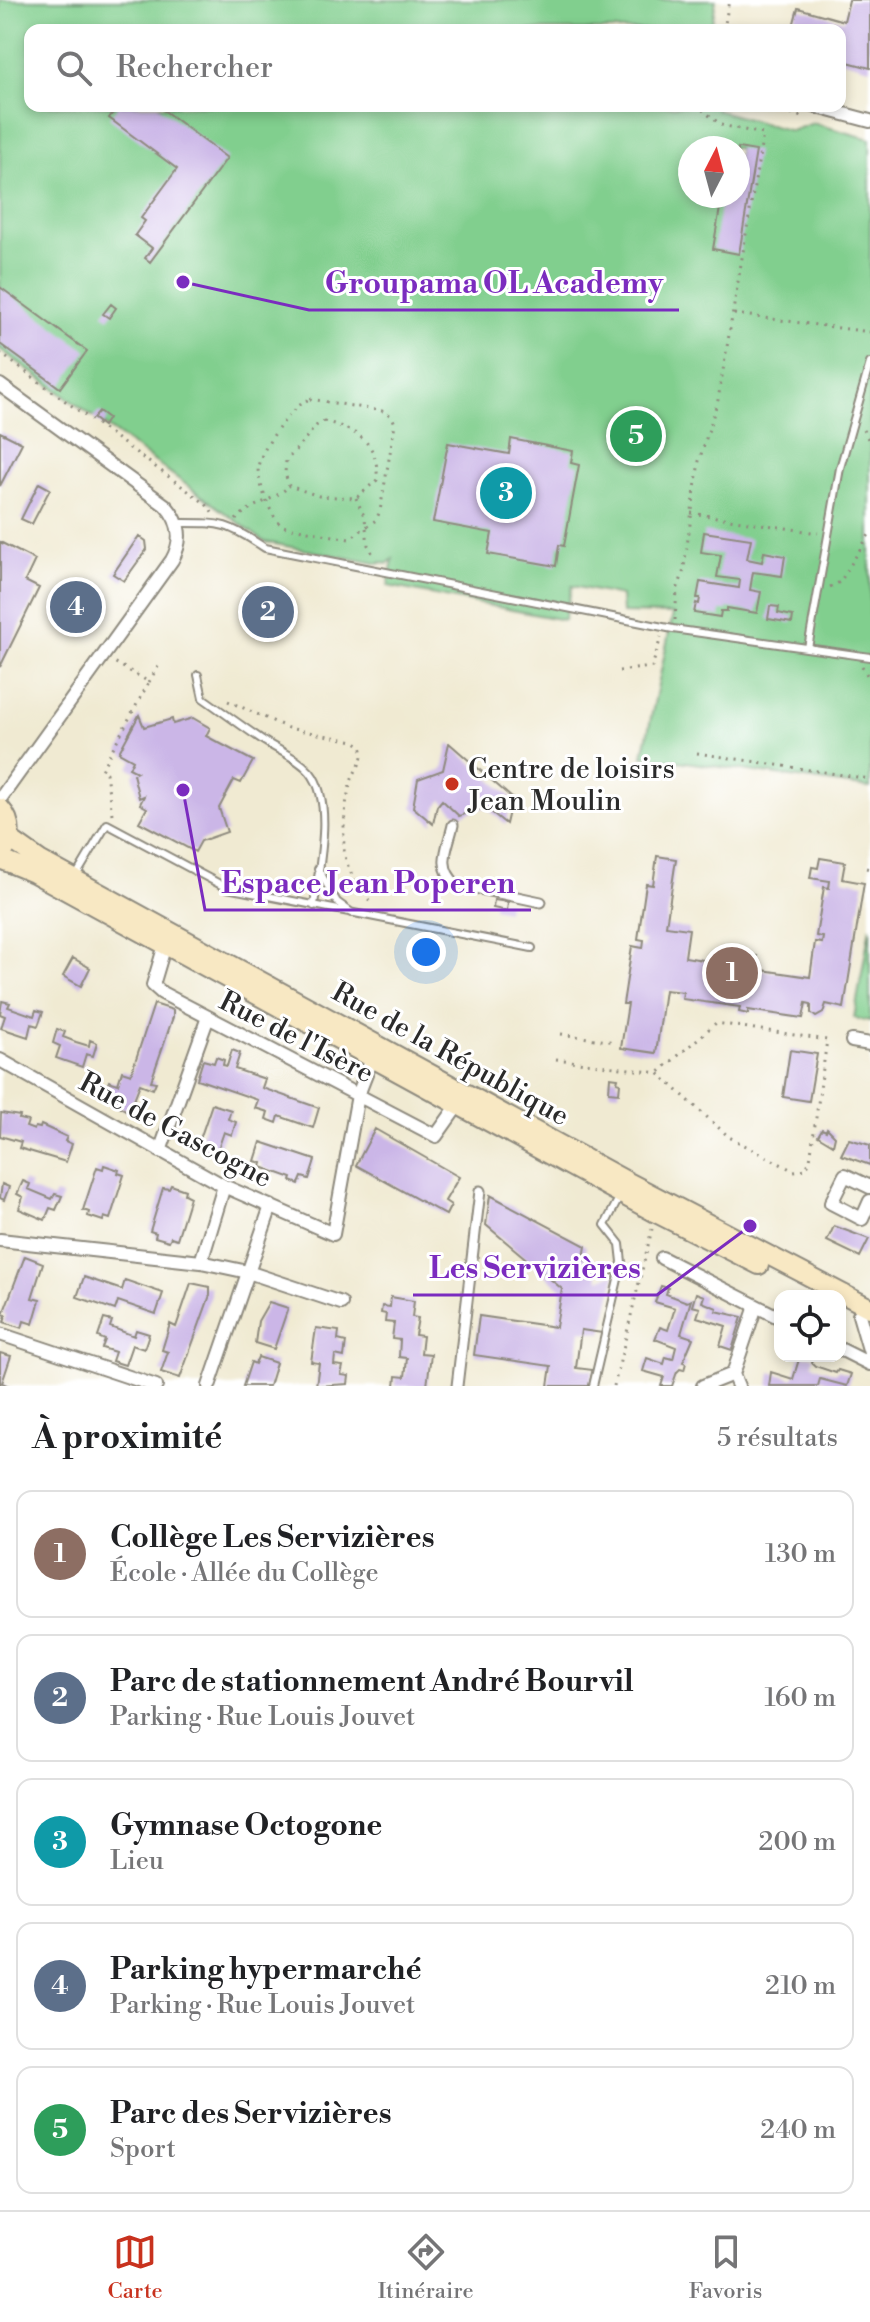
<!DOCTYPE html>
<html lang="fr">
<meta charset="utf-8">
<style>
:root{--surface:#fff;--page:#f6f6f6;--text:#202124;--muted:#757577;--line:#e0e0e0;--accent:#c8321e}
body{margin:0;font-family:"Libre Bodoni",serif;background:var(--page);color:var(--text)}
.controls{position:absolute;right:24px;bottom:24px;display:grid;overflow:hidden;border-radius:16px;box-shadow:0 4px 12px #0003}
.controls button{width:72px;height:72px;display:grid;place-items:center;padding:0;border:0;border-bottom:2px solid var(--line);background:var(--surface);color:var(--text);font:40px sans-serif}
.compass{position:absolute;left:678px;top:136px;width:72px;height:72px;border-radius:50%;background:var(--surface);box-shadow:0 4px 12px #0003;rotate:6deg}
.you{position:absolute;left:426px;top:952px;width:28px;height:28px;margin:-20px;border:6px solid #fff;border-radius:50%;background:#1a73e8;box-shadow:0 0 0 12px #1a73e833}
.badge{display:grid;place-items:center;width:52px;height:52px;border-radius:50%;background:var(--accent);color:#fff;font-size:26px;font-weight:700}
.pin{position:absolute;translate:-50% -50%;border:4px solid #fff;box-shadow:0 2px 8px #0006}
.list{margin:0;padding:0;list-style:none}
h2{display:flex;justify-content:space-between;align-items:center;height:104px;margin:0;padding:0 32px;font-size:34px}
h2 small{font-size:26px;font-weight:400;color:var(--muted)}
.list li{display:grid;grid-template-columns:52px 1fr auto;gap:24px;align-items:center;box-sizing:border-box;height:128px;margin:0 16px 16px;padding:0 16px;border:2px solid var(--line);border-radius:16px}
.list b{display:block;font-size:30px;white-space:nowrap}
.list p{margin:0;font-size:26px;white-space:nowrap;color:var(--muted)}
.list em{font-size:26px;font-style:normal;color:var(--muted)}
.icon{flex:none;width:44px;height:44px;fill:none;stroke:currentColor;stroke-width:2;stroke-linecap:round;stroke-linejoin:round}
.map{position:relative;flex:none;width:870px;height:1386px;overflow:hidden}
.search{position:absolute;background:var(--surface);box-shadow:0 4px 12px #0003;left:24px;right:24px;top:24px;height:88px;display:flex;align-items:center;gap:20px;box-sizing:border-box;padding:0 28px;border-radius:16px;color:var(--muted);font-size:30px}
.sheet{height:824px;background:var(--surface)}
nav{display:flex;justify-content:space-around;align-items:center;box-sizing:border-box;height:112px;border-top:2px solid var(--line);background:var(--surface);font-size:22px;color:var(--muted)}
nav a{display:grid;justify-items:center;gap:4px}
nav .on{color:var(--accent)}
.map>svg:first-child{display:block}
.green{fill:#81cf8e;stroke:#567d5c;stroke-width:2;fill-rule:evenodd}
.building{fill:#cbb6e7}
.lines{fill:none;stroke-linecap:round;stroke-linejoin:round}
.service-casing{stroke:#8e8a7e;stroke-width:10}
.pedestrian-casing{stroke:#8e8a7e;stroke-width:13}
.minor-casing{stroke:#8e8a7e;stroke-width:16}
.secondary-casing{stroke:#8e8a7e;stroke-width:22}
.path{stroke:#8e8a7e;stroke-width:3;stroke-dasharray:2 6;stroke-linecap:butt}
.service{stroke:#fff;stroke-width:6}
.pedestrian{stroke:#fff;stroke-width:9}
.minor{stroke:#fff;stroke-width:12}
.secondary{stroke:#f8e8c3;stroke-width:18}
.poi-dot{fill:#c8321e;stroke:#fff;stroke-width:3}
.labels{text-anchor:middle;stroke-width:6;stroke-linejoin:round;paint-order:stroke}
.poi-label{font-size:28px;fill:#2b2b2b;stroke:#fff;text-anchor:start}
.street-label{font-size:28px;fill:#2b2b2b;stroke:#fff}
.leader{fill:none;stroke:#7b2cbf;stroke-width:3}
.callout-dot{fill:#7b2cbf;stroke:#fff;stroke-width:3}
.callout-label{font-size:30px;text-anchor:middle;font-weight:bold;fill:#7b2cbf;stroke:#fff;stroke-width:6;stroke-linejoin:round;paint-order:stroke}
</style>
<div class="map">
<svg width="870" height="1386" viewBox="0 0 870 1386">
<rect width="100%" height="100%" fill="#fff"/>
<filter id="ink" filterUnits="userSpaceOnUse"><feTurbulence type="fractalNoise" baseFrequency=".0125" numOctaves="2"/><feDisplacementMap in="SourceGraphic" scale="16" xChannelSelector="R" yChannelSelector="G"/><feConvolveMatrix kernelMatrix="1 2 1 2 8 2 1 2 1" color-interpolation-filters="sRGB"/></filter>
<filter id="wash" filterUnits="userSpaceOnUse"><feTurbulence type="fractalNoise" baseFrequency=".006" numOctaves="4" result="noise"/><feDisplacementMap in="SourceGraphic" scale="32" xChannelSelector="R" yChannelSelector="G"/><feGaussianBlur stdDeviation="1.8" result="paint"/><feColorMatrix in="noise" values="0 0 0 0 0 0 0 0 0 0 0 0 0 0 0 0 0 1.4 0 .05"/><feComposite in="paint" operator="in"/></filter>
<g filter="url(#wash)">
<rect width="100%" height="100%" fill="#f0ead2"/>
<path class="green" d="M0 0H716L711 30H30V106H717L716 110 791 131 813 123 870 139V788L643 756 673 614 622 613 621 596 572 586 564 620 388 586 393 559 387 564 381 562 380 564 265 542 0 349ZM690 148H738V196H690Z
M870 927V1021L854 1018Z"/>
<g id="blocks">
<path class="building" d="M849 0H870V68L840 60V30H792L798 8 844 21Z
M118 106H158L227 158 150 262 145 258 152 248 135 235 145 221 141 218 177 169 109 118Z
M738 148 756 151 739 254 713 249 722 196H738Z
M0 287 87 351 60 388 0 344Z
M111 304 116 308 109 318 103 314Z
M99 411 108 418 103 426 93 418Z
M0 432 22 443 0 486Z
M511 439 573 451 571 463 579 465 564 546 559 545 556 566 488 554 492 533 433 522 448 443 509 454Z
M39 483 50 489 32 524 21 519Z
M704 532 751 539 747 559 762 562 764 552 785 556 782 576 753 572 750 590 761 592 757 613 727 608V611H721L720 617 694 613 696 603 699 604 700 598H697L700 582 739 588 740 580 717 577 721 555 701 552Z
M139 536 146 541 147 549 124 581 113 574Z
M0 542 35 560 25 581 39 588 0 667Z
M770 606 779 607 778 613 793 616 792 623 768 619Z
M139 715 144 727 172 719 173 724 193 718 210 728 206 736 253 761 241 783 234 780 219 808 227 832 201 841 195 852 139 822 147 808 140 804 144 796 139 798 133 774 137 772 129 768 133 760 119 752Z
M449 743 512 798 506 824 485 807 459 816 442 800 437 806 433 824 413 807 418 779 443 770Z
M657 856 676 859 666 926 689 929 685 957 721 963 723 951 757 956 755 969 810 977 815 942 822 943 823 937 816 936 824 887 829 888 830 881 810 878 812 867 818 868 820 858 845 862 842 879 864 883 844 1008 826 1004 823 1013 816 1017 811 1013V1004L806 1003 803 1018 748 1010V1014L739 1012 740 1007 682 999 683 992 665 990 656 1053 621 1048 628 1004H623L632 946 643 948 644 940 638 939 646 884 653 885Z
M494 900 508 902 507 911 493 908Z
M73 958 90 968 81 986 63 976Z
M2 1001 10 1003 8 1007 34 1016 36 1010 43 1012 38 1026 31 1024 28 1037 1 1028 5 1016 0 1014Z
M154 1004 173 1010V1017L151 1081 156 1082 153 1089 140 1084 129 1112 112 1102 114 1097 104 1094 109 1081 118 1084 122 1071 131 1074Z
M57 1029 65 1032 63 1037 76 1042 89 1046 90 1040 97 1043 93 1056 86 1054 82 1067 56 1058 60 1046 53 1043Z
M232 1050 240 1053 235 1069 265 1079 262 1088 319 1108 313 1128 279 1116 277 1123 266 1119 268 1112 255 1108 258 1100 197 1079 203 1060 214 1063 216 1057 224 1060 223 1065 227 1066Z
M790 1050 817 1054 809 1101 783 1097Z
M610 1077 618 1078 617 1082 620 1083 619 1093 609 1092Z
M212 1104 231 1110 228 1119 236 1122 232 1135 224 1132 217 1152 198 1145Z
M1 1113 20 1116 19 1119 28 1121 26 1127 34 1130 35 1127 40 1128 41 1125 67 1137 65 1141 72 1144 66 1162 19 1148 21 1142 0 1136Z
M827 1128 835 1136 833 1145 818 1136 822 1129 826 1131Z
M375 1129 459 1177 445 1201 451 1205 446 1215 356 1165Z
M849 1139 870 1145V1165L841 1155Z
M261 1142 315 1160 309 1179 302 1177 299 1184 291 1181 292 1178 261 1167 262 1163 255 1161Z
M104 1165 119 1170 118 1173 124 1175 110 1219 104 1217 103 1221 88 1216 89 1212 83 1210 97 1167 103 1169Z
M23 1181 30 1184 28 1189 52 1199 55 1194 62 1196 56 1210 50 1208 45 1220 19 1209 23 1197 17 1194Z
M2 1184 9 1187 4 1200 0 1198Z
M171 1185 185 1190 184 1194 190 1197 177 1239 171 1237 169 1241 155 1237 156 1233 150 1231 163 1188 169 1189Z
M490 1195 586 1246 584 1259 600 1269 597 1272 599 1279 616 1273 602 1333 581 1330 576 1368 593 1370 589 1386H548L551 1366 474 1355 479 1316 556 1327 562 1289 486 1225Z
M834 1226 869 1239 860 1257 827 1241Z
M25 1256 43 1263 32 1298 40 1300 33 1324 24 1321 22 1328 4 1322 6 1315 3 1314Z
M84 1277 122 1290 125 1280 163 1293 156 1314 118 1301 115 1310 77 1297Z
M191 1283 210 1287V1295L180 1378 161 1372 168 1352 162 1350 170 1324 176 1327Z
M661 1286 668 1288 666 1294 687 1302 691 1300 681 1334 693 1338 683 1362 686 1363 684 1370 680 1369 677 1372 672 1386H661L664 1377 643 1371 647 1358 664 1364 666 1357 673 1359 676 1347 655 1339 660 1327 668 1330 675 1308 655 1302Z
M696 1293 704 1296 702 1302 717 1308 716 1311 742 1317 732 1350 720 1346 726 1326 697 1317 700 1308 692 1306Z
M391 1297 414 1301 412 1317 418 1318 415 1335 423 1336 421 1353 431 1354 427 1386H395L396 1376 405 1377 407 1358 399 1357 400 1340 392 1339 394 1323 385 1322 386 1314 381 1313 382 1306 390 1307Z
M269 1302 288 1308 274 1349 255 1343 258 1321Z
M104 1319 112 1321 110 1327 134 1336 136 1330 149 1334 144 1349 132 1345 125 1365 112 1361 115 1352 102 1348 105 1340 98 1337Z
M316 1328 339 1331 338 1340 346 1342 344 1357 335 1355 334 1365 343 1366 341 1375 349 1376 348 1384 316 1386 319 1363 311 1362Z
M0 1353 11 1356 2 1383 9 1386H0Z
M800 1356H814L812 1363 815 1366 836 1373 838 1370 851 1374 847 1386 820 1379 818 1386H769L771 1372 793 1379Z
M258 1357 276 1363 269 1386H243L251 1362 255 1364Z"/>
</g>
</g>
<g filter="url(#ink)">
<use href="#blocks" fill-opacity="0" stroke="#8e8a7e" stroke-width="2"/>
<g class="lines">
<defs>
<path id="service" d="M177 523C223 523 226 522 265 548L673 629 870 657
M808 648 840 468 870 363
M198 675 203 698C223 712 243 727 264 741 279 751 298 758 310 772 335 803 318 870 314 906
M318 869 337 902 352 913
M76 876 107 824 227 888 532 948
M593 1386 622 1262 620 1244 605 1225 619 1198"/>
<path id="pedestrian" d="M453 825C448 848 436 866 456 884L541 902
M457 1386 480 1191"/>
<path id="minor" d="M814 106 870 121
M0 385 165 505C181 522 183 540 172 560L0 799
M167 938 153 985 162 993 436 1136 458 1105
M852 1041 870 1044
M0 1060 224 1186 333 1234 358 1095 375 1051
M160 1151 208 1017
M870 1187 845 1175 831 1203 862 1219 870 1201
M0 1240 201 1262 248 1272 341 1303
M662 1258 780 1318
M201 1262 224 1186
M859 1315 870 1353
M0 1334 156 1386
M840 1349 870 1364
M733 1374 756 1306
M209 1386 271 1206
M703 1386 733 1374 738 1386"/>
<path id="secondary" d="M0 808C11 820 12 833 6 848
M10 839 41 861 74 879 628 1182 870 1308
M0 859 34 873 656 1213 759 1265"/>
</defs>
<use href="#service" class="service-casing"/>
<use href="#pedestrian" class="pedestrian-casing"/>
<use href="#minor" class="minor-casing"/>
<use href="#secondary" class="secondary-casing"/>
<path class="path" d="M724 30 729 0
M768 106 805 118
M734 314 870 332
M0 353 206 504 213 514
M310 399 382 411 392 416 395 424 380 511 376 520 349 539 282 526C271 518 258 482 258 468 259 450 294 404 310 399Z
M324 421C358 431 379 442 377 480L356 498 319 496 289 486 285 473 286 461 317 425Z
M863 430 870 442
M356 498 365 518 368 545 375 558
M691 513 818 533
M236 520C251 503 273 502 289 486
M830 587 840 582 870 533
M675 620 677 590 683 574 699 461 718 400 763 134 721 125 698 106
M862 666 870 680
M619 671 652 667 661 637
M149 682 160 663
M228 701 288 728 354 741C358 744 361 744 362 750 364 761 355 770 352 779 345 799 343 829 344 849 346 871 360 888 373 905
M697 753 870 779
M112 814 106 773 101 770 149 682 114 662
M866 868 870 869
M561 1034 615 1042
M556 1059 658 1073 729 1137 794 1171 806 1169 810 1160 827 1040 716 1023 658 1073
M493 1090 504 1086
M614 1386 652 1229"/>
<use href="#service" class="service"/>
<use href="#pedestrian" class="pedestrian"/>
<use href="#minor" class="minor"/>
<use href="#secondary" class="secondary"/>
</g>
</g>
<circle class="poi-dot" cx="452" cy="784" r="8"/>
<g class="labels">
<g class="poi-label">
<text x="468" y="778">Centre de loisirs<tspan x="468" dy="32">Jean Moulin</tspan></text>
</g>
<g class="street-label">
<text transform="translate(297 1036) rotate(27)" y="10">Rue de l'Isère</text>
<text transform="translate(451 1053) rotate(29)" y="10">Rue de la République</text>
<text transform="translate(176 1129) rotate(28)" y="10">Rue de Gascogne</text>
</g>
</g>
<path class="leader" d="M183 282L309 310H679M183 790L205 910H531M750 1226L657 1295H413"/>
<g class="callout-dot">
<circle cx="183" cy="282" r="8"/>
<circle cx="183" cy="790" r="8"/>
<circle cx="750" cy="1226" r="8"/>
</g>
<g class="callout-label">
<text x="494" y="293">Groupama OL Academy</text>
<text x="368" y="893">Espace Jean Poperen</text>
<text x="535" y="1278">Les Servizières</text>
</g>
</svg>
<div class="controls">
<button><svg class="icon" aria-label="locate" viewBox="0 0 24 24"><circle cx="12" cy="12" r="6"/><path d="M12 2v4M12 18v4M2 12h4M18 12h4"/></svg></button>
</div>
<svg class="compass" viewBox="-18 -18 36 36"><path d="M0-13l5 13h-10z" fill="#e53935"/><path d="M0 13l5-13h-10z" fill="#757577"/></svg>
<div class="you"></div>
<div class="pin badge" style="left:732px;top:973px;background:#8d6e63">1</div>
<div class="pin badge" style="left:268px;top:612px;background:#5c6f8a">2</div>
<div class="pin badge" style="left:506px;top:493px;background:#0f9aa8">3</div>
<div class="pin badge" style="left:76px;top:607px;background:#5c6f8a">4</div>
<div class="pin badge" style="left:636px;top:436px;background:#2e9e5b">5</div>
<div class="search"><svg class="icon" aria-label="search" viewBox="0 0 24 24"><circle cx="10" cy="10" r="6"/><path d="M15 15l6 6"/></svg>Rechercher</div>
</div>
<section class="sheet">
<h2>À proximité<small>5 résultats</small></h2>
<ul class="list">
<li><span class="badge" style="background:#8d6e63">1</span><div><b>Collège Les Servizières</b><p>École · Allée du Collège</p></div><em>130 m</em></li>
<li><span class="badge" style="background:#5c6f8a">2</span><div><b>Parc de stationnement André Bourvil</b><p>Parking · Rue Louis Jouvet</p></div><em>160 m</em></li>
<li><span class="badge" style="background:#0f9aa8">3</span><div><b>Gymnase Octogone</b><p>Lieu</p></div><em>200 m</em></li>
<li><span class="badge" style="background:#5c6f8a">4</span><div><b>Parking hypermarché</b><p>Parking · Rue Louis Jouvet</p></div><em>210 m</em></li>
<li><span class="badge" style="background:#2e9e5b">5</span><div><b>Parc des Servizières</b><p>Sport</p></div><em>240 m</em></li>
</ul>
</section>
<nav>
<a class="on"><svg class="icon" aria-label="map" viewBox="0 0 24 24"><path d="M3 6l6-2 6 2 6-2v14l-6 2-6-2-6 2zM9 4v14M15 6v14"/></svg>Carte</a>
<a><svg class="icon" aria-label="directions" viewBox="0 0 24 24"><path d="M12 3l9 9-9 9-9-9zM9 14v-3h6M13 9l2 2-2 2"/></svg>Itinéraire</a>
<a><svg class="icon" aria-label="saved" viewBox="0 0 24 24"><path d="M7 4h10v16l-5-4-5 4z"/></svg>Favoris</a>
</nav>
